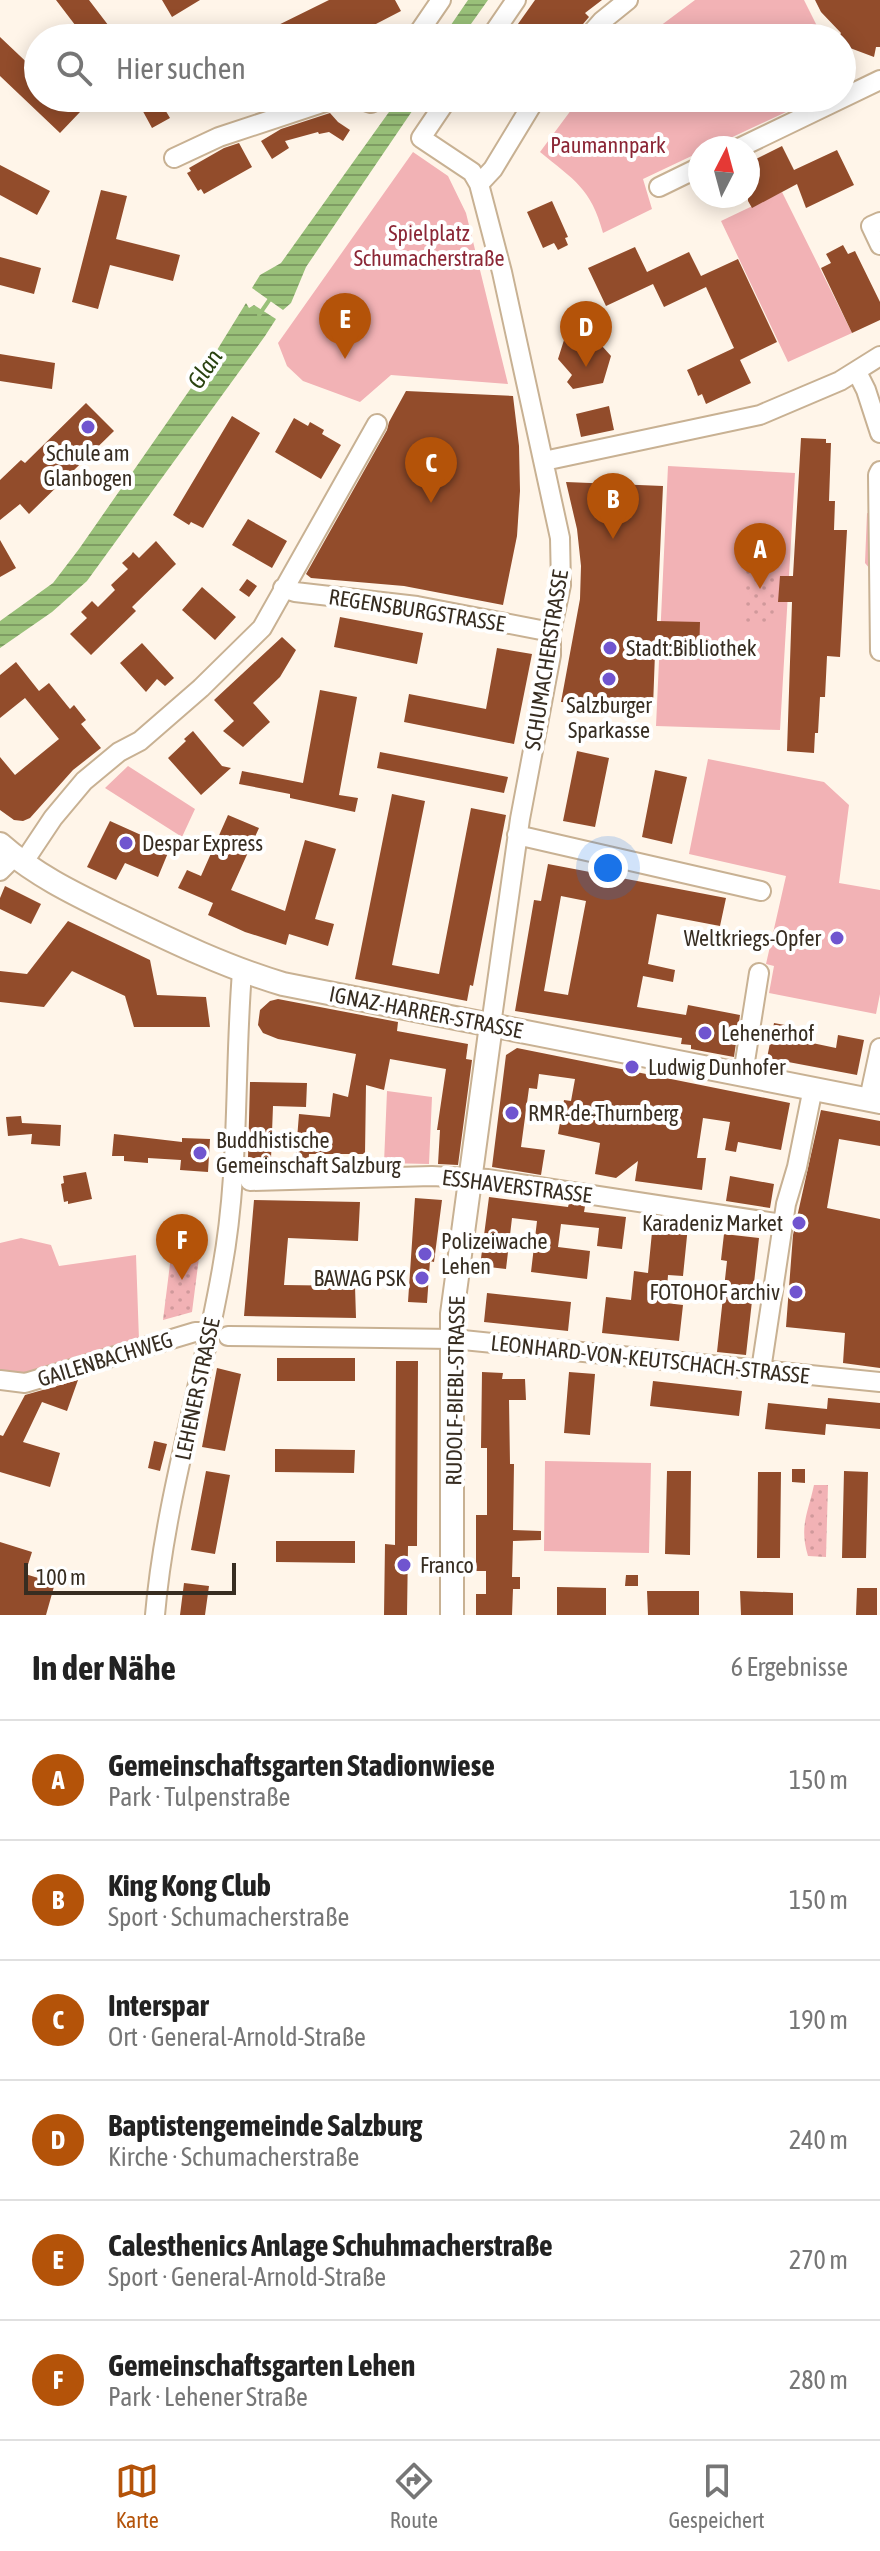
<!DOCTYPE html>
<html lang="de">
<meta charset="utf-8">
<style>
:root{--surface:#fff;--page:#f2f2f2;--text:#222;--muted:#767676;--line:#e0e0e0;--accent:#b45309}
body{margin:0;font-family:"Asap Condensed",sans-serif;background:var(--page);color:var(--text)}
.compass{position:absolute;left:688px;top:136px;width:72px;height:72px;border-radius:50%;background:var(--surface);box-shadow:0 4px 20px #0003;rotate:6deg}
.scale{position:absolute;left:24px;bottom:20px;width:212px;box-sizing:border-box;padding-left:8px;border:4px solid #372d21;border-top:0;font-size:22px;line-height:28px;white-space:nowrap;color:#372d21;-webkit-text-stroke:6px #fff;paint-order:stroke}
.you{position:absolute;left:608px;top:868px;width:28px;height:28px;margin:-20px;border:6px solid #fff;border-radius:50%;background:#1a73e8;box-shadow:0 0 0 12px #1a73e833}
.badge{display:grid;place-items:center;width:52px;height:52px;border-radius:50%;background:var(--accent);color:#fff;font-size:26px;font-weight:700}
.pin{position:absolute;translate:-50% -66px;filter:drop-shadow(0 2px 4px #0008)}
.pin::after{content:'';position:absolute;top:42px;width:28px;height:24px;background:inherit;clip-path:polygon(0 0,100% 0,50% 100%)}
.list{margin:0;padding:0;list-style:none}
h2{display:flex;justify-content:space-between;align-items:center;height:104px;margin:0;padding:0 32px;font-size:34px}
h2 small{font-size:26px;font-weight:400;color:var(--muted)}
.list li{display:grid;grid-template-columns:52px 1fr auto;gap:24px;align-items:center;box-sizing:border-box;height:120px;padding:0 32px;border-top:2px solid var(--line)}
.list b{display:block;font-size:30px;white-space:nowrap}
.list p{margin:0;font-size:26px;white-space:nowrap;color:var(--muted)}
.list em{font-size:26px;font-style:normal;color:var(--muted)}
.icon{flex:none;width:44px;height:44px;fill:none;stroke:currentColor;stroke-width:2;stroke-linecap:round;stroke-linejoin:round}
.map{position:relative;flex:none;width:880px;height:1615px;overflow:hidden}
.search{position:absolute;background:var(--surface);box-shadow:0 4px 20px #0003;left:24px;right:24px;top:24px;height:88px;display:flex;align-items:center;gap:20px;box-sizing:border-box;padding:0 28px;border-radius:44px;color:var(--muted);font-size:30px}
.sheet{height:824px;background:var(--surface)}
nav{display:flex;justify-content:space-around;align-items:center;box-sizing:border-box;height:112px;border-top:2px solid var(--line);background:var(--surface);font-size:22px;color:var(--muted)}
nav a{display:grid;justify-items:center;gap:4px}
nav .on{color:var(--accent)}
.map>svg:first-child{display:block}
.green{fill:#f2b2b5}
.garden{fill:url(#garden-dots)}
.water{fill:url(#water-rules)}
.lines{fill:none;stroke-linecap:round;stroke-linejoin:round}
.stream{stroke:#99c079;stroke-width:4}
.building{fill:#924c2b;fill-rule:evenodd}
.minor-casing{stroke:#c8b193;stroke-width:22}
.major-casing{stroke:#c8b193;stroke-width:26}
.minor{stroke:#fff;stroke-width:18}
.major{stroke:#fff;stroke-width:22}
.poi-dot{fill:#7055cf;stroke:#fff;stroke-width:3}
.labels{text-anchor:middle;stroke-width:8;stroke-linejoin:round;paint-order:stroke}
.park-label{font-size:22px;fill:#8c2736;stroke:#fff}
.poi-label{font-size:22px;fill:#372d21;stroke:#fff;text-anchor:start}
.street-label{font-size:22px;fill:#372d21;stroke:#fff}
.water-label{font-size:24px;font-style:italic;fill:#294210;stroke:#fff}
</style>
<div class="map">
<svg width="880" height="1615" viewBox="0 0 880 1615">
<defs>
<pattern id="garden-dots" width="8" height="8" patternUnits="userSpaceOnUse" patternTransform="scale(2)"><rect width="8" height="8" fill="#f2b2b5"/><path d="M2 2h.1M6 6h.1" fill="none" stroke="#d0999b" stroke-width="1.8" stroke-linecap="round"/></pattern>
<pattern id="water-rules" width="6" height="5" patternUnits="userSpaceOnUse" patternTransform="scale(2)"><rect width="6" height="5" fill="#99c079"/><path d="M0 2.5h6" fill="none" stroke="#7e9c63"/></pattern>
</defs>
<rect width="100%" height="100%" fill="#fff5e9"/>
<path class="green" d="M695 0H804L823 38H644Z
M580 98H816L709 148H700V152L643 179 652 209 603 233C591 188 574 180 540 152Z
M413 152 448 176 466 213 508 384 391 375 360 402 303 381 287 366 278 343Z
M782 192 852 333 788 362 721 221Z
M668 466 795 473 780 730 656 726Z
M867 513 870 514 872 567 870 569 865 563Z
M708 759 824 782 849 805 839 883 880 890V994L876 1014 769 993 774 966 766 964 786 876 689 854Z
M128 766 195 809 182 837 105 788Z
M387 1091 432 1097 429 1164 384 1163Z
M21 1238 51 1245 59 1266 136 1255 139 1340 24 1376 0 1374V1243Z
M545 1461 651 1463 649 1553 544 1551Z"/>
<path class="garden" d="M747 552 777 554 773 626 744 625Z
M201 1242 192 1312 163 1320 172 1248Z
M814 1485H828L826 1557 808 1556C799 1526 808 1513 814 1485Z"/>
<path class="water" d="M468 0H488L461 38H442Z
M399 98H421L306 267 291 303 283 310 252 288 260 275 281 263Z
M246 303 249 308 254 305 276 319 265 336 87 581 52 612 0 648V621L53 583 79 549 214 355Z"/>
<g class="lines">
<path class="stream" d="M259 315 270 299"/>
</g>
<path class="building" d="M56 0H89L118 38H85Z
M162 0H200L172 17Z
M329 0H395L401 11 349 38H252Z
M535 0H602L585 13 589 17 578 30 575 38H508Z
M815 0H880V47H876L874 57 842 45V38H838L841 33 821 12Z
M0 37 38 73V98H65L80 112 60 133 0 76Z
M116 98H158L170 118 152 128 139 104 124 112Z
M330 113 338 122 350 130 343 141 329 132 319 134 318 132 285 141 289 148 272 159 261 141 281 129Z
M239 143 252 167 204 194 201 189 198 191 187 173 191 171 189 168 224 148Z
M782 146 794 170 837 150 854 185 806 208 797 184 752 208 748 201V163Z
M0 165 50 191 37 215 0 195Z
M101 190 127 196 116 239 180 255 173 281 110 265 98 309 72 302Z
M552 201 568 237 565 238 568 245 558 250 554 243 543 248 527 212Z
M843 245 848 254 855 251 880 302V320L852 333 821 268 831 263 826 254Z
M635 247 647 272 689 252 701 276 738 259 777 342 740 360 751 383 706 404 702 394 698 396 692 381 687 370 734 348 706 287 664 307 653 284 606 306 588 268Z
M0 257 41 268 34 294 0 285Z
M593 336 611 356 603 383 573 389 567 382 572 375 558 359 564 340Z
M0 354 55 363 52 389 0 381Z
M406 391 513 396 519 446 520 491 517 536 503 605 404 586 311 578 306 574 387 430 389 422Z
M86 403 114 431 29 514 20 504 0 520V480L21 460 25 463Z
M609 406 614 430 581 437 576 414Z
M232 416 260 433 203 528 191 522 189 525 173 515Z
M294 418 308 426 310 422 324 430 322 434 341 445 321 479 275 452Z
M801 438 826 439V443H831L829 501H835L834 530H847L840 657 827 656 825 697H820L818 733H815L814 753 787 751 792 602H778L780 576H793Z
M566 482 663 486 657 621 700 622 699 655 655 653 653 707 561 702 580 599 581 566 577 529Z
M248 519 287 541 272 568 232 545Z
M0 540 16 568 0 577Z
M156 541 176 564 132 607 136 611 91 655 70 634 87 618 81 612 92 601 98 607 115 590 111 585 128 569 122 563 131 555 133 552 139 558Z
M247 579 257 586 249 597 239 590Z
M202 587 236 617 215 640 182 610Z
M340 617 423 633 417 664 334 647Z
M282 637 296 650 280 677 253 703 270 722 243 747 223 731 234 721 214 700Z
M142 643 174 678 165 686 157 679 146 692 120 663Z
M497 648 532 654 514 744 404 722 409 694 486 709Z
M16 662 39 691 49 683 70 709 74 705 86 720 81 724 101 748 73 770 30 818 23 821 14 820 0 810V757L15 775 59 739 25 698 0 718V675Z
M320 690 357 697 339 795 358 798 355 812 290 798V794L239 784 242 771 303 783Z
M193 731 222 766 231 768 201 795 168 758 186 741 184 739Z
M577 751 609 758 595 827 563 821Z
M380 752 508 777 504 793 377 768Z
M655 770 687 777 672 844 642 837Z
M392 794 425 801 392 965 439 974 471 808 506 815 473 986 470 985 467 1001 355 979Z
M228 815 259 828 231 890 285 911 305 840 336 849 315 919 334 924 328 946 289 934 286 945 245 932 208 915 213 903 178 888 187 870 201 876Z
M110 821 170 848 158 877 125 863 116 880 87 867Z
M548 864 726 898 720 926 657 914 648 964 675 970 673 982 643 976 637 1007 686 1015 688 1005 740 1015 734 1057 691 1049V1045L681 1044 682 1038 515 1011 534 900 541 901ZM561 896 586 901 568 995 544 991Z
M5 886 41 904 31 924 0 909V898Z
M68 921 150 960 157 995 206 997 210 1027H134L125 996 72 971 44 1007 0 1002V971L27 974Z
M278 999 398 1022 397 1031 468 1044 466 1059 472 1060 458 1165 438 1164 440 1130H437L446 1069 390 1059 384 1090 366 1085 365 1154H309L308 1165 295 1164 299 1114 330 1117 333 1093 348 1097 356 1054 278 1039 263 1033 258 1025 260 1010 270 1001Z
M774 1023 801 1028 798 1040 836 1048 838 1035 864 1040 857 1075 767 1058Z
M517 1048 790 1103 781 1150 738 1142 736 1152 725 1150 730 1122 703 1118 697 1158H706L702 1190 635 1181 638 1161 616 1178 595 1174 600 1143 558 1134 564 1100 571 1101 575 1079 539 1074 537 1089 529 1088 521 1147 545 1150 541 1175 492 1167 506 1055Z
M250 1082 307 1083 306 1107 273 1106 271 1159 248 1158Z
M821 1110 880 1121V1146L839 1139 827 1208 880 1219V1368L843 1363 845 1333 786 1327 793 1235Z
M21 1116 22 1123 61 1125 60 1146 31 1144 32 1134 8 1136 6 1117Z
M114 1134 182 1142V1138L210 1139 208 1172 180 1170 181 1160 148 1158V1163L124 1161V1156H112Z
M86 1172 92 1199 68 1204V1201L64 1202 61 1184 64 1183 63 1176Z
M730 1176 774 1184 770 1208 726 1201Z
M489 1197 568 1207 569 1203 585 1206 584 1212 626 1217 622 1249 597 1246 599 1228 561 1224 558 1247 590 1251 587 1279 531 1272 537 1221 512 1218 506 1269 480 1266Z
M415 1198 442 1200 434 1262 430 1261 427 1303 408 1302Z
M254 1200 360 1202 358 1241 288 1238 284 1285 355 1286 356 1318 244 1316Z
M653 1222 688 1226 683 1276 668 1275 666 1303 683 1305 679 1341 602 1333 606 1297 631 1300 634 1271 648 1273Z
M724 1234 759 1238 746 1355 717 1352 727 1261 721 1260Z
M487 1293 571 1302 568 1331 484 1322Z
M277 1358H355V1381H277Z
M396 1361H418L417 1546H408L407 1615H384L385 1544 395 1545Z
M217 1368 241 1374 225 1451 202 1447Z
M482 1372 503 1373 502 1379H525L526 1400H509L510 1464H514L513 1530 541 1531V1540L513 1541 512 1577H520V1589H513L512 1615H476V1594H486V1571H476V1515H487V1448H481Z
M569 1372 595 1374 590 1435 564 1433Z
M78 1380 67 1411 42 1402 23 1442 60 1453 50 1487 0 1472V1435L3 1436 25 1395Z
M653 1381 742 1391 739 1416 650 1406Z
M828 1398 880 1403V1429L826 1424 825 1435 765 1429 768 1403 827 1409Z
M154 1441 167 1444 160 1471 148 1468Z
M275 1449 355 1450 354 1473 275 1472Z
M792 1469H805V1483L792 1482Z
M206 1471 230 1475 215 1554 191 1550Z
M667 1471H691L690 1555 665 1554Z
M844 1471 868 1472 866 1558H842Z
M758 1472H781L780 1558H757Z
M276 1541H355V1563L276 1562Z
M0 1542 32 1552 25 1574 55 1583 46 1615H0Z
M626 1575H638V1586H625Z
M184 1583 209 1586 205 1615H180Z
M557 1587 606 1588V1615H557Z
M857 1588H877V1615H856Z
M647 1591H699V1615H648Z
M740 1591 793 1593V1615H741Z"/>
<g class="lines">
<defs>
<path id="minor" d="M415 38 441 0
M490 38 516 0
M587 38 602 21 628 0
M356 98 371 103 374 98
M448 98 421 138 472 172 479 184 502 272 560 538 561 585 551 632V655L520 819 491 1025
M739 148 880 80
M174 158 219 137 337 98
M479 184 493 169 536 98
M659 187 700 167
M880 222 871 226 880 245
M857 372 866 390 880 433
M544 461 760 415 840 381 880 356
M880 471 878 475 880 651
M283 588 295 592 417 606 551 632
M517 835 761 891
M23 863 53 818 84 781 119 752 140 741 201 688 262 628 377 424
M0 871 15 856
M743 1074 759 973
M869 1099 880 1048
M250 1181 432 1176 488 1179 782 1224
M228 1336 453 1339 880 1382
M761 1370 786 1204 797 1167 813 1088
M0 1380 25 1383 195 1332H209
M155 1615C165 1498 202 1385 222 1269 240 1171 234 1071 242 972"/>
<path id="major" d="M0 844C36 876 77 895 120 916 174 942 226 967 283 984L880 1102
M452 1615V1314L491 1025"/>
</defs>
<use href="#minor" class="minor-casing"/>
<use href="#major" class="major-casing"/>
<use href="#minor" class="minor"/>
<use href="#major" class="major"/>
</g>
<g class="poi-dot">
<circle cx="88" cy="427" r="8"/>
<circle cx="610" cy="648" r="8"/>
<circle cx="609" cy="679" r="8"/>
<circle cx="126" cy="843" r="8"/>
<circle cx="837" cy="938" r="8"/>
<circle cx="705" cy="1033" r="8"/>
<circle cx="632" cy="1067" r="8"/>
<circle cx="512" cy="1113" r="8"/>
<circle cx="200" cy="1153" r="8"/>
<circle cx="799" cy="1223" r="8"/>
<circle cx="425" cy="1254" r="8"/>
<circle cx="422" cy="1278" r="8"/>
<circle cx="796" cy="1292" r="8"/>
<circle cx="404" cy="1565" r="8"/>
</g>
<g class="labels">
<g class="park-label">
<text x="608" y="153">Paumannpark</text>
<text x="429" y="241">Spielplatz<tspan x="429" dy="25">Schumacherstraße</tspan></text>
</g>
<g class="poi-label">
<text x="88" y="461" text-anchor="middle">Schule am<tspan x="88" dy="25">Glanbogen</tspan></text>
<text x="626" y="656">Stadt:Bibliothek</text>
<text x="609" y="713" text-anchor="middle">Salzburger<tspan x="609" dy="25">Sparkasse</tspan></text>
<text x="142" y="851">Despar Express</text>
<text x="821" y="946" text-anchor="end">Weltkriegs-Opfer</text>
<text x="721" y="1041">Lehenerhof</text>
<text x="648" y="1075">Ludwig Dunhofer</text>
<text x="528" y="1121">RMR-de-Thurnberg</text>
<text x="216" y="1148">Buddhistische<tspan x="216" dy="25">Gemeinschaft Salzburg</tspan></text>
<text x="783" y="1231" text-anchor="end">Karadeniz Market</text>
<text x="441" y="1249">Polizeiwache<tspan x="441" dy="25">Lehen</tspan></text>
<text x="406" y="1286" text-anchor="end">BAWAG PSK</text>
<text x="780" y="1300" text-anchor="end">FOTOHOF archiv</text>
<text x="420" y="1573">Franco</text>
</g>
<g class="street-label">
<text transform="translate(417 610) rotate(9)" y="8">REGENSBURGSTRASSE</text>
<text transform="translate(546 660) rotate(-81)" y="8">SCHUMACHERSTRASSE</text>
<text transform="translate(426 1012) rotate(11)" y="8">IGNAZ-HARRER-STRASSE</text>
<text transform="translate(517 1186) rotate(7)" y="8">ESSHAVERSTRASSE</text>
<text transform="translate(105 1359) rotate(-17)" y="8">GAILENBACHWEG</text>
<text transform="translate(650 1359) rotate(6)" y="8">LEONHARD-VON-KEUTSCHACH-STRASSE</text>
<text transform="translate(197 1389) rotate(-78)" y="8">LEHENER STRASSE</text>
<text transform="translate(455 1391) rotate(-89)" y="8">RUDOLF-BIEBL-STRASSE</text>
</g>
<g class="water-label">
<text transform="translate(205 369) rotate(-56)" y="8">Glan</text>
</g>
</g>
</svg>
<svg class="compass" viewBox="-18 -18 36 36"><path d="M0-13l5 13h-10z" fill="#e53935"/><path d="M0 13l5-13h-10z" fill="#767676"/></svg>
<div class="scale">100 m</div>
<div class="you"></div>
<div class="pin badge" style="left:760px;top:589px">A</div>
<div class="pin badge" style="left:613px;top:539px">B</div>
<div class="pin badge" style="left:431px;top:503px">C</div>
<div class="pin badge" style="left:586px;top:367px">D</div>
<div class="pin badge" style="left:345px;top:359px">E</div>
<div class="pin badge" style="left:182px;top:1280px">F</div>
<div class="search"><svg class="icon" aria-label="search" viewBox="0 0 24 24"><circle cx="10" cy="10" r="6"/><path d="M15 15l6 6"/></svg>Hier suchen</div>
</div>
<section class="sheet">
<h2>In der Nähe<small>6 Ergebnisse</small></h2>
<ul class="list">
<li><span class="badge">A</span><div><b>Gemeinschaftsgarten Stadionwiese</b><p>Park · Tulpenstraße</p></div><em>150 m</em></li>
<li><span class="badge">B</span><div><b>King Kong Club</b><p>Sport · Schumacherstraße</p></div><em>150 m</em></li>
<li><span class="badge">C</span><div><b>Interspar</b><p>Ort · General-Arnold-Straße</p></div><em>190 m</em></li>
<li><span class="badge">D</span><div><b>Baptistengemeinde Salzburg</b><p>Kirche · Schumacherstraße</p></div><em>240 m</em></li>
<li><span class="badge">E</span><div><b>Calesthenics Anlage Schuhmacherstraße</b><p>Sport · General-Arnold-Straße</p></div><em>270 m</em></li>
<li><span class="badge">F</span><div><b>Gemeinschaftsgarten Lehen</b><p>Park · Lehener Straße</p></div><em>280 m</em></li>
</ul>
</section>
<nav>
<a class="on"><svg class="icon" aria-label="map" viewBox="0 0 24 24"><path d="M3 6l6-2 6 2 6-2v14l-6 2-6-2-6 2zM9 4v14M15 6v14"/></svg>Karte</a>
<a><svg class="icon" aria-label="directions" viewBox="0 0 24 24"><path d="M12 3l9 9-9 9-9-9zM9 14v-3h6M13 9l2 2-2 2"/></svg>Route</a>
<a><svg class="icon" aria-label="saved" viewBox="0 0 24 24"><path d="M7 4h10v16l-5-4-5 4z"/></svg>Gespeichert</a>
</nav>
